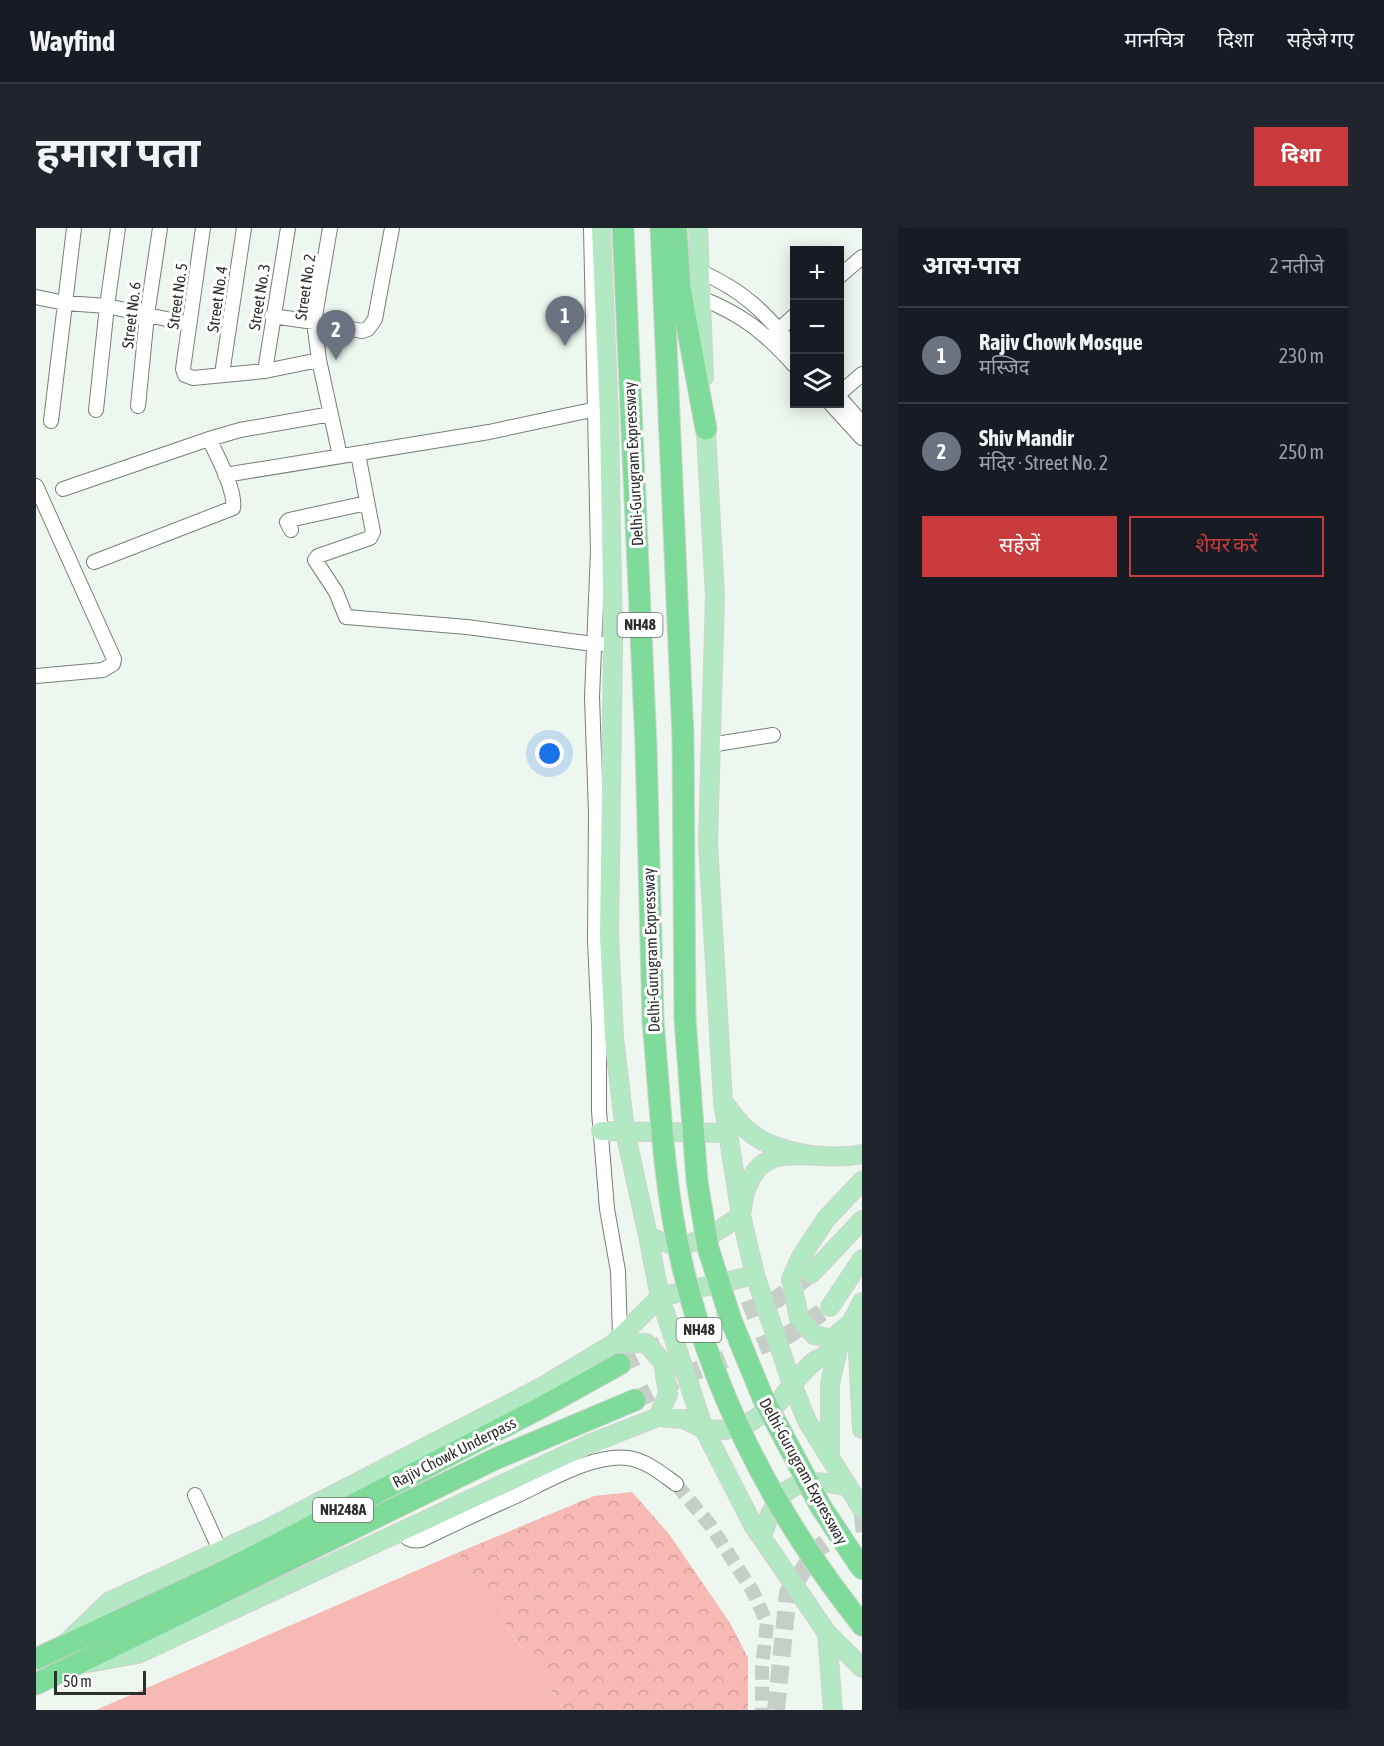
<!DOCTYPE html>
<html lang="hi">
<meta charset="utf-8">
<style>
:root{--surface:#171b24;--page:#20242c;--text:#f1f3f6;--muted:#9ea1a6;--line:#363941;--accent:#c93a3d}
body{margin:0;font-family:"Asap Condensed","Noto Sans Devanagari",sans-serif;background:var(--page);color:var(--text)}
.controls{position:absolute;right:18px;top:18px;display:grid;overflow:hidden;border-radius:0px;box-shadow:0 3px 15px #0003}
.controls button{width:54px;height:54px;display:grid;place-items:center;padding:0;border:0;border-bottom:2px solid var(--line);background:var(--surface);color:var(--text);font:30px sans-serif}
.scale{position:absolute;left:18px;bottom:15px;width:92px;box-sizing:border-box;padding-left:6px;border:3px solid #2c2f2c;border-top:0;font-size:16px;line-height:21px;white-space:nowrap;color:#2c2f2c;-webkit-text-stroke:4px #fff;paint-order:stroke}
.you{position:absolute;left:514px;top:526px;width:21px;height:21px;margin:-15px;border:4px solid #fff;border-radius:50%;background:#1a73e8;box-shadow:0 0 0 9px #1a73e833}
.badge{display:grid;place-items:center;width:39px;height:39px;border-radius:50%;background:var(--accent);color:#fff;font-size:20px;font-weight:700}
.pin{position:absolute;translate:-50% -50px;filter:drop-shadow(0 2px 3px #0008)}
.pin::after{content:'';position:absolute;top:32px;width:21px;height:18px;background:inherit;clip-path:polygon(0 0,100% 0,50% 100%)}
.list{margin:0;padding:0;list-style:none}
h2{display:flex;justify-content:space-between;align-items:center;height:78px;margin:0;padding:0 24px;font-size:26px}
h2 small{font-size:20px;font-weight:400;color:var(--muted)}
.list li{display:grid;grid-template-columns:39px 1fr auto;gap:18px;align-items:center;box-sizing:border-box;height:96px;padding:0 24px;border-top:2px solid var(--line)}
.list b{display:block;font-size:22px;white-space:nowrap}
.list p{margin:0;font-size:20px;white-space:nowrap;color:var(--muted)}
.list em{font-size:20px;font-style:normal;color:var(--muted)}
.actions{display:flex;gap:12px;padding:18px 24px}
.actions a{flex:1;padding:14px 0;border:2px solid var(--accent);border-radius:0px;text-align:center;font-size:21px;color:var(--accent)}
.actions .main{background:var(--accent);color:#fff}
.icon{flex:none;width:33px;height:33px;fill:none;stroke:currentColor;stroke-width:2;stroke-linecap:round;stroke-linejoin:round}
.map{position:relative;flex:none;width:826px;height:1482px;overflow:hidden;border-radius:0px}
header{display:flex;align-items:center;gap:36px;box-sizing:border-box;height:84px;padding:0 30px;background:var(--surface);border-bottom:2px solid var(--line)}
header strong{font-size:28px}
nav{display:flex;gap:33px;margin-inline-start:auto;font-size:21px}
.intro{display:flex;align-items:center;justify-content:space-between;box-sizing:border-box;height:144px;padding:0 36px}
h1{margin:0;font-size:42px}
.button{padding:15px 27px;border-radius:0px;background:var(--accent);color:#fff;font-size:21px;font-weight:700}
main{display:flex;gap:36px;padding:0 36px}
aside{flex:1;background:var(--surface);border-radius:0px;box-shadow:0 3px 15px #0003}
.map>svg:first-child{display:block}
.park{fill:url(#park-crowns)}
.garden{fill:#f6b9b4}
.lines{fill:none;stroke-linecap:round;stroke-linejoin:round}
.minor-tunnel{stroke:#c6cec8;stroke-width:14;stroke-dasharray:14 7;stroke-linecap:butt}
.major-tunnel{stroke:#c6cec8;stroke-width:18;stroke-dasharray:18 9;stroke-linecap:butt}
.minor-casing{stroke:#777f78;stroke-width:16}
.major-casing{stroke:#d1d1d1;stroke-width:20}
.highway-casing{stroke:#d1d1d1;stroke-width:23}
.minor{stroke:#fff;stroke-width:14}
.major{stroke:#b2e9c2;stroke-width:18}
.highway{stroke:#7edb9a;stroke-width:21}
.highway-bridge-casing{stroke:#d1d1d1;stroke-width:23;stroke-linecap:butt}
.highway-bridge{stroke:#7edb9a;stroke-width:21}
.labels{text-anchor:middle;stroke-width:6;stroke-linejoin:round;paint-order:stroke}
.shield{fill:#fff;stroke:#6b6d6b;stroke-width:1.5}
.shield-label{font-size:15px;font-weight:bold;fill:#2c2f2c}
.street-label{font-size:16px;fill:#2c2f2c;stroke:#fff}
</style>
<header>
<strong>Wayfind</strong>
<nav><a>मानचित्र</a><a>दिशा</a><a>सहेजे गए</a></nav>
</header>
<div class="intro"><h1>हमारा पता</h1><a class="button">दिशा</a></div>
<main>
<div class="map">
<svg width="826" height="1482" viewBox="0 0 826 1482">
<defs>
<pattern id="park-crowns" width="20" height="18" patternUnits="userSpaceOnUse" patternTransform="scale(1.5)"><rect width="20" height="18" fill="#f6b9b4"/><path d="M2 6a3 3 0 1 1 6 0M12 15a3 3 0 1 1 6 0" fill="none" stroke="#d39f9b"/></pattern>
</defs>
<rect width="100%" height="100%" fill="#edf6ef"/>
<path class="park" d="M596 1264 633 1306 694 1395 712 1430V1482H528L421 1325 558 1268Z"/>
<path class="garden" d="M421 1325 528 1482H60Z"/>
<g class="lines">
<path class="minor-tunnel" d="M640 1256 674 1297 716 1362 731 1395 726 1439V1482"/>
<path class="major-tunnel" d="M584 1136 644 1108 741 1071 775 1046
M599 1172 657 1144 752 1107 794 1079
M740 1482 752 1365 781 1321 817 1296 826 1295"/>
<defs>
<path id="minor" d="M167 0 147 141 149 147 157 150 229 143 283 132
M294 0 278 94 283 132 304 228
M555 0 562 323 556 469 560 585 559 713 563 799V883L571 981 582 1043 584 1108
M663 43C707 62 727 83 758 119
M804 48 826 29
M0 69 29 75 71 78 153 96
M665 70C707 87 728 104 758 137
M236 88 278 94 326 103 332 101 339 91 356 0
M738 106 758 88
M229 143 252 0
M186 146 208 0
M804 165 826 146
M804 170 826 195
M795 176 826 210
M102 178 111 87 124 0
M60 182 71 78 82 0
M15 193 38 0
M173 211 204 202 295 186
M322 226 337 304 334 310 282 328 279 332 300 364 310 389 431 399 557 416H577
M189 247 453 204 565 180
M0 258 78 431 77 436 67 442 0 448
M27 261 173 211C181 227 200 263 197 280L58 334
M255 302 251 294 253 292 331 275
M674 517 737 507
M159 1267 184 1322
M365 1303C371 1311 375 1314 385 1312 416 1297 448 1282 480 1268 512 1253 556 1226 592 1230 611 1233 625 1245 640 1256"/>
<path id="major" d="M565 0 573 190 577 416 573 708 578 809 589 903 612 1008 624 1069 668 1201 717 1297 791 1405 826 1440
M662 0 668 149
M669 186 679 368 672 615 687 874 705 987 719 1047 756 1156 771 1193 826 1281
M689 876C695 884 702 894 710 901 735 925 792 933 826 926
M565 903 692 905
M612 1008C618 1010 624 1014 630 1015 655 1023 686 1001 705 987 707 978 707 967 711 959 725 921 755 927 788 928
M775 1046 826 992
M794 1079 826 1031
M822 1085 821 1104 826 1201
M811 1098 796 1111 778 1107 763 1090 755 1051 765 1029 790 991 826 953
M577 1116 610 1115 627 1134 632 1166 622 1189
M794 1228V1156L802 1120
M726 1309C734 1283 744 1256 775 1254 786 1253 800 1257 812 1258
M791 1405 797 1482
M32 1413 74 1373 231 1301 504 1160 577 1116 624 1069 719 1047
M52 1435 102 1426 553 1216 622 1189 647 1191 668 1201 690 1202 716 1193 743 1174 756 1156 777 1134 802 1120 826 1074"/>
<path id="highway" d="M587 0 610 518 617 793
M625 0 647 510 649 791
M640 0 644 60 670 201
M810 1376 826 1397
M0 1431 195 1340 510 1177 584 1136
M0 1456 459 1231 599 1172"/>
</defs>
<use href="#minor" class="minor-casing"/>
<use href="#major" class="major-casing"/>
<use href="#highway" class="highway-casing"/>
<use href="#minor" class="minor"/>
<use href="#major" class="major"/>
<use href="#highway" class="highway"/>
<defs>
<path id="highway-bridge" d="M649 791 661 953 672 1020 695 1092 727 1170 785 1279 826 1341
M617 793C624 871 627 951 644 1027 672 1154 732 1274 810 1376"/>
</defs>
<use href="#highway-bridge" class="highway-bridge-casing"/>
<use href="#highway-bridge" class="highway-bridge"/>
</g>
<g class="labels">
<g class="shield">
<rect x="581.5" y="385" width="45" height="24" rx="4.5"/>
<rect x="640.5" y="1090" width="45" height="24" rx="4.5"/>
<rect x="277" y="1270" width="60" height="24" rx="4.5"/>
</g>
<g class="shield-label">
<text x="604" y="402">NH48</text>
<text x="663" y="1107">NH48</text>
<text x="307" y="1287">NH248A</text>
</g>
<g class="street-label">
<text transform="translate(269 59) rotate(-82)" y="6">Street No. 2</text>
<text transform="translate(141 68) rotate(-82)" y="6">Street No. 5</text>
<text transform="translate(223 69) rotate(-81)" y="6">Street No. 3</text>
<text transform="translate(181 71) rotate(-82)" y="6">Street No. 4</text>
<text transform="translate(95 87) rotate(-83)" y="6">Street No. 6</text>
<text transform="translate(597 236) rotate(-93)" y="6">Delhi-Gurugram Expressway</text>
<text transform="translate(615 722) rotate(-92)" y="6">Delhi-Gurugram Expressway</text>
<text transform="translate(418 1224) rotate(-27)" y="6">Rajiv Chowk Underpass</text>
<text transform="translate(768 1243) rotate(61)" y="6">Delhi-Gurugram Expressway</text>
</g>
</g>
</svg>
<div class="controls">
<button>+</button>
<button>−</button>
<button><svg class="icon" aria-label="layers" viewBox="0 0 24 24"><path d="M12 4l9 5-9 5-9-5zM3 14l9 5 9-5"/></svg></button>
</div>
<div class="scale">50 m</div>
<div class="you"></div>
<div class="pin badge" style="left:529px;top:118px;background:#6b7280">1</div>
<div class="pin badge" style="left:300px;top:132px;background:#6b7280">2</div>
</div>
<aside>
<h2>आस-पास<small>2 नतीजे</small></h2>
<ul class="list">
<li><span class="badge" style="background:#6b7280">1</span><div><b>Rajiv Chowk Mosque</b><p>मस्जिद</p></div><em>230 m</em></li>
<li><span class="badge" style="background:#6b7280">2</span><div><b>Shiv Mandir</b><p>मंदिर · Street No. 2</p></div><em>250 m</em></li>
</ul>
<div class="actions"><a class="main">सहेजें</a><a>शेयर करें</a></div>
</aside>
</main>
